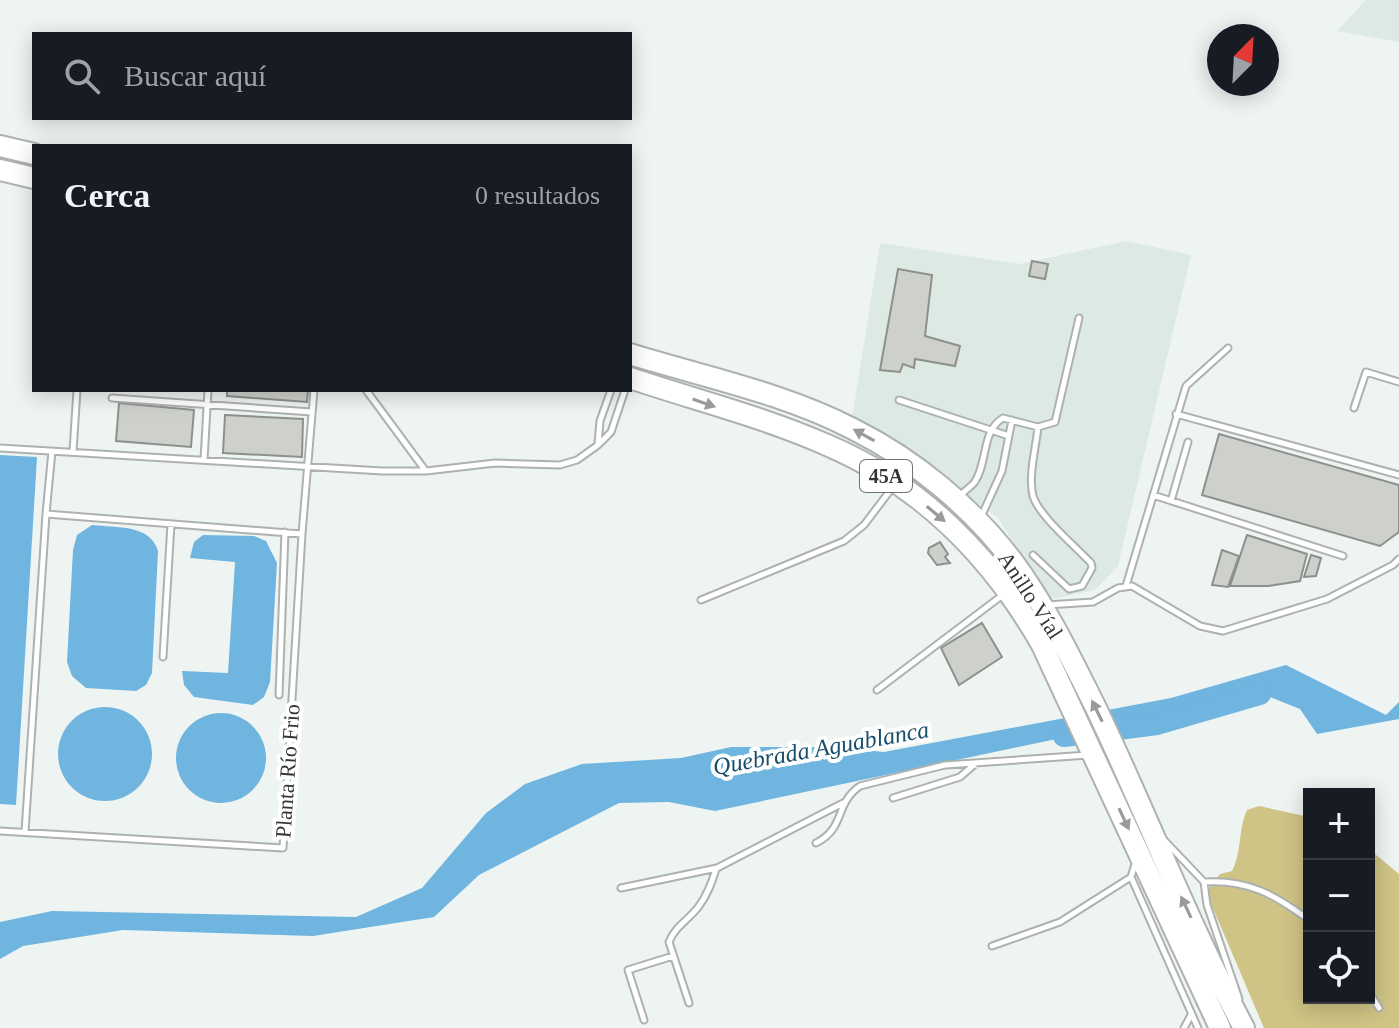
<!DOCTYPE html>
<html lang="es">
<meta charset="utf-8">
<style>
:root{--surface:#171b24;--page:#20242c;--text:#f1f3f6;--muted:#9ea1a6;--line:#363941}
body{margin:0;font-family:"Times New Roman",serif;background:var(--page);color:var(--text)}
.controls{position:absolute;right:24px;bottom:24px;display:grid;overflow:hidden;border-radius:0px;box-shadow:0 4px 20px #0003}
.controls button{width:72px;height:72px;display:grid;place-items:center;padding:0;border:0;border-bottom:2px solid var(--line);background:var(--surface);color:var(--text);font:40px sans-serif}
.compass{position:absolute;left:1207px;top:24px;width:72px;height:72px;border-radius:50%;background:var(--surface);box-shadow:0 4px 20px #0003;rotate:24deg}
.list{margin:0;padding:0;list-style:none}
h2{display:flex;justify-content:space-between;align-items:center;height:104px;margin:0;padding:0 32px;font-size:34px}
h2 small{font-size:26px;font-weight:400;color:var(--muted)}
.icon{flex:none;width:44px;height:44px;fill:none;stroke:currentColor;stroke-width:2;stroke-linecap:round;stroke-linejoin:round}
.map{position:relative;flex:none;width:1399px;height:1028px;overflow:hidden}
.search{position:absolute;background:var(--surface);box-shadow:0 4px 20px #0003;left:32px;top:32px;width:600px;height:88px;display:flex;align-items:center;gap:20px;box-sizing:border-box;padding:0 28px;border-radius:0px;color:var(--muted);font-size:30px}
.panel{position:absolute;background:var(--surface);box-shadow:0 4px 20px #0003;left:32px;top:144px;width:600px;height:248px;border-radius:0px}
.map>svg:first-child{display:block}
.built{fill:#ddeae4}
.green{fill:#cfc485}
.water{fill:#6fb5df}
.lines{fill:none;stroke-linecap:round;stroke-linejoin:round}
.river{stroke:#6fb5df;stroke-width:22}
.building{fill:#cdd0cb;stroke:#8d908c;stroke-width:2}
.lane-casing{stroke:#adb2b0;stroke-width:9}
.highway-casing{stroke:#adb2b0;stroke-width:24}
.lane{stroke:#fff;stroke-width:5}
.highway{stroke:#fff;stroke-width:20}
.oneway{fill:#9a9a9a}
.labels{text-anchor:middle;stroke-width:8;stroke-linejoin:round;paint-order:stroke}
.shield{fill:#fff;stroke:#717272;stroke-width:2}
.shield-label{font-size:20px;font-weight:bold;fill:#343635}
.street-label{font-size:22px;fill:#343635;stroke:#fff}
.water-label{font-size:24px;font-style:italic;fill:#184e6b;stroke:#fff}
</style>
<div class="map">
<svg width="1399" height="1028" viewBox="0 0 1399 1028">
<rect width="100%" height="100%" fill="#eef4f1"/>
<path class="built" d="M1366 0H1399V42L1337 31Z
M1126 241 1191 255 1118 566 1095 590 1048 600 998 518 933 470 851 425 880 243 1020 264Z"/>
<path class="green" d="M1259 806 1309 817V998H1369V849L1399 874V1028H1264L1206 892 1220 874 1232 871C1242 852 1238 830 1247 810Z"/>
<path class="water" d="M0 455 37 457 16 805 0 804Z
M92 525C117 528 150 524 158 551L152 673 146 685 136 691 86 688 72 676 67 662 73 550 77 535Z
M203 535 254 536 266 541 277 563 270 682 264 697 253 705 194 697 184 685 182 671 228 673 235 562 190 558 194 542Z
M1286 665 1386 715 1399 702V719L1317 734 1300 709 1265 695 715 811 669 802 619 803 479 875 434 917 313 936 123 930 23 946 0 959V922L52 911 356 917 422 888 486 813 525 784 582 764 681 758 731 747H830L884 752 1171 698Z
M58 754a47 47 0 1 1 94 0a47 47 0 1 1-94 0Z
M176 758a45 45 0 1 1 90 0a45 45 0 1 1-90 0Z"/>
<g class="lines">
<path class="river" d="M1064 736 1157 724 1260 694"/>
</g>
<path class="building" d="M1032 261 1048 264 1045 279 1029 276Z
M898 269 932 275 925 336 960 346 955 366 915 359 914 368 903 364 900 372 880 370Z
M227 390H308L307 402 227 396Z
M119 403 194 410 191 447 116 441Z
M225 415 303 419 302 457 223 453Z
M1219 434 1399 485V532L1380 546 1202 495Z
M1247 535 1307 554 1300 581 1268 586H1230Z
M940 542 948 554 945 557 950 563 937 565 928 553 929 548Z
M1222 550 1239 556 1228 587 1212 585Z
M1311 555 1321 558 1316 576 1304 577Z
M982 623 1002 657 959 685 941 648Z"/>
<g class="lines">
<defs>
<path id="lane" d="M366 390 425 470
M112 398 312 412
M899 400 1009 436
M1354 408 1366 372 1399 382
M1176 414 1399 475
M598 444 600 421 611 390
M0 448 382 471H426L495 463 560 465 577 460 598 445 611 432 625 390
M73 451 77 390
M204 460 208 390
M1153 495 1343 556
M959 496C964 492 970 487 974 483 988 464 981 431 1003 418L1038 427 1055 422 1079 318
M1171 501 1188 442
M46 514 302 534
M981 517 1002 471 1012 420
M1033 555 1069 589 1082 586 1092 568 1091 563C1076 547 1039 516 1033 496 1028 476 1036 447 1038 427
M1126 586 1186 386 1228 348
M701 600 844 541 864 525 892 488
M1047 605 1093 602 1118 588 1132 586 1200 626 1223 631 1327 599 1393 565 1399 559
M163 657 171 524
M877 690 1004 594
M279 695 285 532
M893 798 960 777 976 763
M0 831 283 848 302 534 314 390
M25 832 46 514 52 451
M1164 840 1204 882C1248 879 1275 895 1309 920
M816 843C846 828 834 804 860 786L945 765 1088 755
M1136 861 1131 877 1198 1028
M1204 882 1207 905 1239 999
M621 888 717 868 843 803
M992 946 1060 922 1131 877
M1369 992 1379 1008
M689 1003 669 942C675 926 690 919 699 906 708 894 712 882 716 869
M644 1020 628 970 673 956
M1184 1028 1191 1015"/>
<path id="highway" d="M0 146 34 154
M0 170 34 178
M630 354C704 377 784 393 853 429 915 460 972 507 1014 563 1047 608 1072 660 1097 710 1147 815 1189 925 1244 1028
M630 378C695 400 764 417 827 445 921 485 992 557 1042 645L1220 1028"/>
</defs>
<use href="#lane" class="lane-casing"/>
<use href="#highway" class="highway-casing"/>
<use href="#lane" class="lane"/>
<use href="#highway" class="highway"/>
</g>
<defs><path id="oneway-solid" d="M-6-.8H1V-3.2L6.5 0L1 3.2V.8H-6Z" transform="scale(2)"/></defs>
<g class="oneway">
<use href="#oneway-solid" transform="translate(704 403) rotate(19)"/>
<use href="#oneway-solid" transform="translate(864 435) rotate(-151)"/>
<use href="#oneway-solid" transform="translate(936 514) rotate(40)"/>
<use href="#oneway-solid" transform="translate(1097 711) rotate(-116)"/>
<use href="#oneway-solid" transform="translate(1124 819) rotate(65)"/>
<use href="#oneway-solid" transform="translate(1186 907) rotate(-115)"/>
</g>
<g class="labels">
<rect class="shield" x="860" y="460" width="52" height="32" rx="6"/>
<g class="shield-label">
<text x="886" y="483">45A</text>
</g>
<g class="street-label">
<text transform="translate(1031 595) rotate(57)" y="8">Anillo Víal</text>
<text transform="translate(287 771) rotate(-86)" y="8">Planta Río Frio</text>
</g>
<g class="water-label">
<text transform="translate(821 748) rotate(-10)" y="8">Quebrada Aguablanca</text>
</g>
</g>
</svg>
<div class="controls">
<button>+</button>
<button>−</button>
<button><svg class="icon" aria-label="locate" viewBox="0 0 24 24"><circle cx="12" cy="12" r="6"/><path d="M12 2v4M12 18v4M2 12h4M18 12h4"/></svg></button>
</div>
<svg class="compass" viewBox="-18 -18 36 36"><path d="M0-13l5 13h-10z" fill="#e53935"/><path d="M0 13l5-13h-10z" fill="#9ea1a6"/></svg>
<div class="search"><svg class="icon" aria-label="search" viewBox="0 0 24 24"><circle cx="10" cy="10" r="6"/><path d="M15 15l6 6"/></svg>Buscar aquí</div>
<section class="panel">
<h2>Cerca<small>0 resultados</small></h2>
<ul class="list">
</ul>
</section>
</div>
